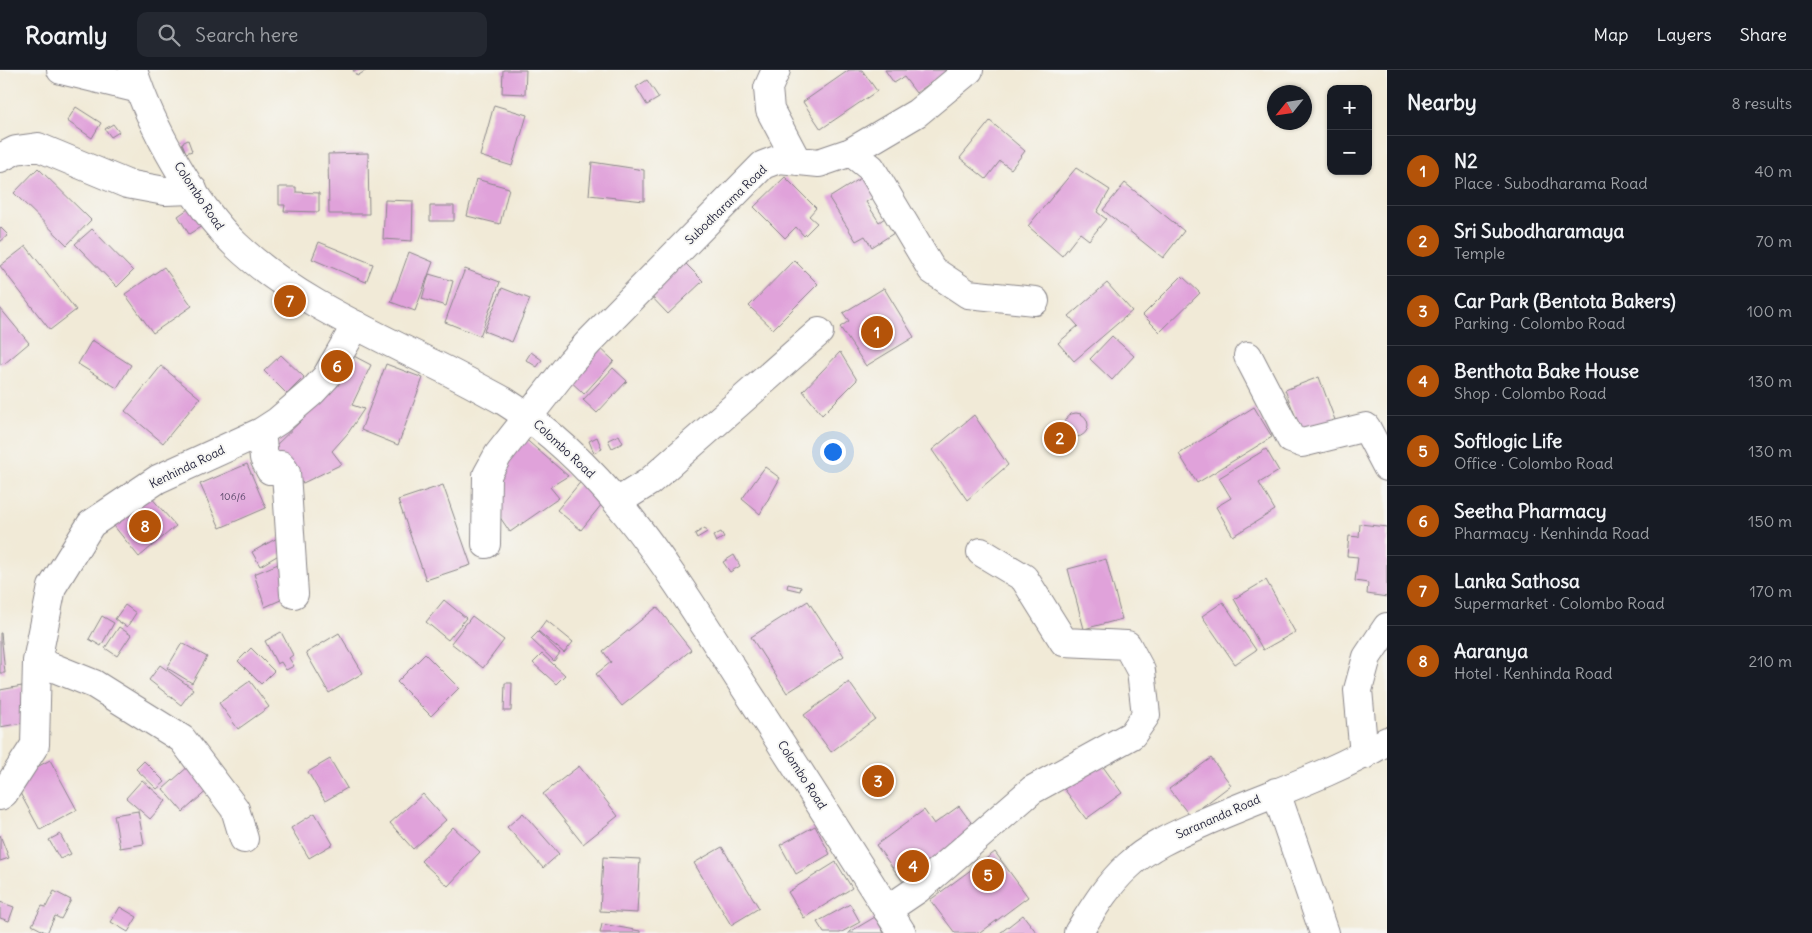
<!DOCTYPE html>
<meta charset="utf-8">
<style>
:root{--surface:#171b24;--page:#242831;--text:#f1f3f6;--muted:#9ea1a6;--line:#363941;--accent:#b45309}
body{margin:0;font-family:Delius,sans-serif;background:var(--page);color:var(--text)}
.controls{position:absolute;right:15px;top:15px;display:grid;overflow:hidden;border-radius:10px;box-shadow:0 1px 4px #0004}
.controls button{width:45px;height:45px;display:grid;place-items:center;padding:0;border:0;border-bottom:1px solid var(--line);background:var(--surface);color:var(--text);font:25px sans-serif}
.compass{position:absolute;left:1267px;top:15px;width:45px;height:45px;border-radius:50%;background:var(--surface);box-shadow:0 1px 4px #0004;rotate:240deg}
.you{position:absolute;left:832px;top:381px;width:18px;height:18px;margin:-12px;border:4px solid #fff;border-radius:50%;background:#1a73e8;box-shadow:0 0 0 8px #1a73e833}
.badge{display:grid;place-items:center;width:32px;height:32px;border-radius:50%;background:var(--accent);color:#fff;font-size:16px;font-weight:700}
.pin{position:absolute;translate:-50% -50%;border:2px solid #fff;box-shadow:0 1px 5px #0006}
.list{margin:0;padding:0;list-style:none}
h2{display:flex;justify-content:space-between;align-items:center;height:65px;margin:0;padding:0 20px;font-size:21px}
h2 small{font-size:16px;font-weight:400;color:var(--muted)}
.list li{display:grid;grid-template-columns:32px 1fr auto;gap:15px;align-items:center;box-sizing:border-box;height:70px;padding:0 20px;border-top:1px solid var(--line)}
.list b{display:block;font-size:19px;white-space:nowrap}
.list p{margin:0;font-size:16px;white-space:nowrap;color:var(--muted)}
.list em{font-size:16px;font-style:normal;color:var(--muted)}
.icon{flex:none;width:28px;height:28px;fill:none;stroke:currentColor;stroke-width:2;stroke-linecap:round;stroke-linejoin:round}
.map{position:relative;flex:none;width:1387px;height:863px;overflow:hidden}
header{display:flex;align-items:center;gap:30px;box-sizing:border-box;height:70px;padding:0 25px;background:var(--surface);border-bottom:1px solid var(--line)}
header strong{font-size:24px}
nav{display:flex;gap:28px;margin-inline-start:auto;font-size:18px}
.search{width:350px;height:45px;background:var(--page);display:flex;align-items:center;gap:12px;box-sizing:border-box;padding:0 18px;border-radius:10px;color:var(--muted);font-size:19px}
main{display:flex}
aside{flex:1;background:var(--surface)}
.map>svg:first-child{display:block}
.building{fill:#e0a2da}
.lines{fill:none;stroke-linecap:round;stroke-linejoin:round}
.minor-casing{stroke:#8a8689;stroke-width:30}
.major-casing{stroke:#8a8689;stroke-width:30}
.highway-casing{stroke:#8a8689;stroke-width:30}
.minor{stroke:#fff;stroke-width:28}
.major{stroke:#fff;stroke-width:28}
.highway{stroke:#fff;stroke-width:28}
.labels{text-anchor:middle;stroke-width:4;stroke-linejoin:round;paint-order:stroke}
.number-label{font-size:10px;fill:#524263}
.street-label{font-size:12px;fill:#22223b;stroke:#f6f6f2}
</style>
<header>
<strong>Roamly</strong>
<div class="search"><svg class="icon" aria-label="search" viewBox="0 0 24 24"><circle cx="10" cy="10" r="6"/><path d="M15 15l6 6"/></svg>Search here</div>
<nav><a>Map</a><a>Layers</a><a>Share</a></nav>
</header>
<main>
<div class="map">
<svg width="1387" height="863" viewBox="0 0 1387 863">
<rect width="100%" height="100%" fill="#f6f6f2"/>
<filter id="ink" filterUnits="userSpaceOnUse"><feTurbulence type="fractalNoise" baseFrequency=".02" numOctaves="2"/><feDisplacementMap in="SourceGraphic" scale="10" xChannelSelector="R" yChannelSelector="G"/><feConvolveMatrix kernelMatrix="1 2 1 2 8 2 1 2 1" color-interpolation-filters="sRGB"/></filter>
<filter id="wash" filterUnits="userSpaceOnUse"><feTurbulence type="fractalNoise" baseFrequency=".0096" numOctaves="4" result="noise"/><feDisplacementMap in="SourceGraphic" scale="20" xChannelSelector="R" yChannelSelector="G"/><feGaussianBlur stdDeviation="1.12" result="paint"/><feColorMatrix in="noise" values="0 0 0 0 0 0 0 0 0 0 0 0 0 0 0 0 0 1.4 0 .05"/><feComposite in="paint" operator="in"/></filter>
<g filter="url(#wash)">
<rect width="100%" height="100%" fill="#f1ead7"/>
<g id="blocks">
<path class="building" d="M353 0H367L357 6Z
M503 0H526L525 24 502 23Z
M849 0H862L877 21 821 59 803 32Z
M885 0H950L916 23 904 7 894 13Z
M647 10 659 28 647 35 636 17Z
M494 35 527 45 512 96 480 86Z
M76 37 101 53 92 68 67 51Z
M990 51 1025 81 1011 99 1000 91 986 109 960 88Z
M113 54 119 62 111 67 105 59Z
M188 70 192 81 186 83 182 73Z
M368 83 369 144H329L328 84Z
M592 92 644 100V131L589 125Z
M38 98 91 150 67 175 14 123Z
M1076 98 1110 120 1097 142 1106 149 1089 170 1080 163 1062 186 1028 156Z
M869 103 882 122 866 132 879 152 885 148 894 163 872 177 865 166 856 171 829 128Z
M785 107 816 138 809 146 817 153 804 166 796 157 785 168 754 137Z
M476 109 509 118 500 154 467 146Z
M1125 113 1184 161 1163 188 1103 140Z
M279 117H296V122L319 123V142L284 141 285 135H279Z
M385 130 413 131 412 171 383 169Z
M430 136H454V151H430Z
M191 137 202 156 189 164 178 146Z
M0 157 8 165 0 172Z
M92 159 133 201 117 217 75 174Z
M319 172 373 194 366 212 312 189Z
M26 176 76 240 50 260 0 196Z
M409 182 433 192 415 241 391 232Z
M682 190 703 211 668 244 648 223Z
M794 190 818 214 773 259 749 236Z
M164 197 192 236 153 263 125 224Z
M465 199 500 212 480 266 445 252Z
M429 204 453 211 446 236 422 229Z
M1182 206 1200 223 1160 262 1143 245Z
M1107 213 1132 241 1074 291 1058 273 1078 256 1069 246Z
M502 218 530 229 512 272 484 261Z
M884 218 914 267 866 296 840 257 849 251 843 243Z
M0 238 29 273 4 294 3 293 0 295Z
M1112 266 1134 286 1112 310 1090 289Z
M92 270 131 295 117 318 78 294Z
M595 273 614 291 584 324 565 306Z
M531 282 542 290 537 297 526 290Z
M840 282 857 310 822 345 803 321Z
M350 284 371 295 352 335 364 339 348 363 332 381 342 394 303 413 291 405 272 379 307 345 301 342Z
M281 285 304 307 287 324 264 301Z
M386 294 423 308 398 375 361 360Z
M161 296 200 328 163 373 125 341Z
M613 298 627 311 597 343 583 330Z
M1319 307 1335 350 1302 363 1285 320Z
M1254 337 1272 367 1197 413 1179 384Z
M1064 355a12 12 0 1 1 24 0a12 12 0 1 1-24 0Z
M974 345 1008 395 967 430 932 380Z
M619 365 623 373 612 378 608 370Z
M522 366 568 406 550 417 559 428 510 462 497 443 501 389Z
M597 367 602 379 594 383 589 371Z
M1266 379 1279 401 1259 413 1275 440 1233 466 1216 437 1231 428 1219 408Z
M247 394 266 438 220 458 200 414Z
M765 397 780 408 760 444 742 429Z
M583 409 606 429 581 460 557 440Z
M443 415 471 495 426 510 398 430Z
M150 426 176 456 139 487 114 456Z
M1360 454 1387 457V527L1367 524 1368 513 1355 511 1358 487 1347 486 1349 466 1359 467Z
M705 458 707 462 697 468 695 464Z
M721 462 724 467 716 472 713 466Z
M279 467 287 480 260 496 252 482Z
M734 485 740 496 730 502 723 492Z
M1106 489 1122 549 1084 559 1068 499Z
M283 492 294 524 265 537 254 504Z
M1266 510 1295 562 1263 580 1234 529Z
M788 514 801 517 800 521 787 518Z
M444 530 466 548 448 570 426 552Z
M808 531 844 586 787 623 751 567Z
M1223 532 1256 580 1235 594 1202 546Z
M125 535 136 543 127 557 115 549Z
M657 537 691 580 622 636 596 604 611 592 603 581Z
M102 546 114 553 101 576 89 569Z
M472 546 504 570 483 598 451 573Z
M546 550 573 572 564 583 538 561Z
M119 557 131 565 117 586 105 578Z
M281 562 293 585 289 588 294 596 286 600 281 592 277 594 265 571Z
M538 562 560 583 554 591 531 569Z
M0 563H1L5 603H0Z
M339 563 363 603 329 623 306 583Z
M182 573 207 587 192 613 167 598Z
M251 578 274 601 261 614 238 591Z
M425 584 459 618 431 646 397 612Z
M542 584 565 605 556 614 533 593Z
M160 595 193 619 181 635 149 610Z
M250 611 269 637 238 659 219 633Z
M849 612 875 649 831 682 804 645Z
M505 613H512L511 641H504Z
M22 616 28 652 0 657V620Z
M1096 687 1122 723 1086 749 1060 713Z
M1211 688 1231 715 1190 746 1169 719Z
M330 689 347 718 325 731 308 702Z
M50 690 77 740 40 760 13 710Z
M144 691 165 712 157 719 136 699Z
M190 695 210 718 183 742 163 719Z
M579 696 618 746 583 774 543 724Z
M142 710 166 731 150 749 126 728Z
M423 724 446 750 413 779 390 753Z
M959 736 979 763 906 816 876 775 924 740 934 754Z
M138 741 144 774 120 778 114 745Z
M315 743 333 774 309 788 291 758Z
M523 743 559 784 543 798 507 757Z
M815 756 830 784 796 804 780 775Z
M453 757 480 782 448 816 421 791Z
M60 764 71 784 60 789 49 770Z
M0 765 9 788 0 791Z
M722 777 759 838 731 855 694 793Z
M995 782 1028 827 980 863H955L930 830Z
M603 787 640 789 637 843 600 841Z
M836 792 852 818 804 848 788 822Z
M54 821 71 830 61 849 55 846 47 863 32 855 42 836 46 837Z
M0 832 14 837 9 851 0 848Z
M850 834 860 852 840 863H824L817 852Z
M120 837 137 847 128 862 111 852Z
M1023 845 1037 863H1000Z
M875 847 884 863H848Z
M602 854 640 861V863H600Z"/>
</g>
</g>
<g filter="url(#ink)">
<use href="#blocks" fill-opacity="0" stroke="#8a8689" stroke-width="1"/>
<g class="lines">
<defs>
<path id="minor" d="M776 0 768 18 770 40 797 91
M851 82 871 98 932 200 968 224 1035 231
M0 88 16 80 38 77 127 114 165 121 193 120
M1248 286 1291 369 1302 373 1366 357 1387 397
M261 362 264 388 270 400 281 395 286 403 294 524
M617 432 649 412 819 262
M486 474 487 405 498 385 571 292 588 273 763 95 779 89 819 93 851 82 917 43 969 0
M37 591 94 614 182 669 235 739 244 769
M1364 685 1358 620 1367 587 1387 557
M1276 722 1324 863
M0 726 4 723 35 675 37 591 52 517 91 454 158 409 261 362 278 351 312 322 326 307 356 255
M887 840 918 819 1032 720 1132 665 1146 645 1141 601 1127 575 1064 572 1024 508 981 482"/>
<path id="major" d="M61 0 139 19
M1078 863C1093 839 1107 815 1128 796 1150 775 1180 763 1207 751 1267 725 1331 705 1387 671"/>
<path id="highway" d="M133 0C150 55 195 136 236 175 290 226 361 258 427 291 453 303 478 317 504 331 611 398 676 511 743 615 797 697 849 780 902 863"/>
</defs>
<use href="#minor" class="minor-casing"/>
<use href="#major" class="major-casing"/>
<use href="#highway" class="highway-casing"/>
<use href="#minor" class="minor"/>
<use href="#major" class="major"/>
<use href="#highway" class="highway"/>
</g>
</g>
<g class="labels">
<g class="number-label">
<text x="233" y="430">106/6</text>
</g>
<g class="street-label">
<text transform="translate(199 126) rotate(56)" y="4">Colombo Road</text>
<text transform="translate(726 135) rotate(-44)" y="4">Subodharama Road</text>
<text transform="translate(564 379) rotate(43)" y="4">Colombo Road</text>
<text transform="translate(187 397) rotate(-26)" y="4">Kenhinda Road</text>
<text transform="translate(802 705) rotate(57)" y="4">Colombo Road</text>
<text transform="translate(1218 747) rotate(-24)" y="4">Sarananda Road</text>
</g>
</g>
</svg>
<div class="controls">
<button>+</button>
<button>−</button>
</div>
<svg class="compass" viewBox="-18 -18 36 36"><path d="M0-13l5 13h-10z" fill="#e53935"/><path d="M0 13l5-13h-10z" fill="#9ea1a6"/></svg>
<div class="you"></div>
<div class="pin badge" style="left:877px;top:262px">1</div>
<div class="pin badge" style="left:1060px;top:368px">2</div>
<div class="pin badge" style="left:878px;top:711px">3</div>
<div class="pin badge" style="left:913px;top:796px">4</div>
<div class="pin badge" style="left:988px;top:805px">5</div>
<div class="pin badge" style="left:337px;top:296px">6</div>
<div class="pin badge" style="left:290px;top:231px">7</div>
<div class="pin badge" style="left:145px;top:456px">8</div>
</div>
<aside>
<h2>Nearby<small>8 results</small></h2>
<ul class="list">
<li><span class="badge">1</span><div><b>N2</b><p>Place · Subodharama Road</p></div><em>40 m</em></li>
<li><span class="badge">2</span><div><b>Sri Subodharamaya</b><p>Temple</p></div><em>70 m</em></li>
<li><span class="badge">3</span><div><b>Car Park (Bentota Bakers)</b><p>Parking · Colombo Road</p></div><em>100 m</em></li>
<li><span class="badge">4</span><div><b>Benthota Bake House</b><p>Shop · Colombo Road</p></div><em>130 m</em></li>
<li><span class="badge">5</span><div><b>Softlogic Life</b><p>Office · Colombo Road</p></div><em>130 m</em></li>
<li><span class="badge">6</span><div><b>Seetha Pharmacy</b><p>Pharmacy · Kenhinda Road</p></div><em>150 m</em></li>
<li><span class="badge">7</span><div><b>Lanka Sathosa</b><p>Supermarket · Colombo Road</p></div><em>170 m</em></li>
<li><span class="badge">8</span><div><b>Aaranya</b><p>Hotel · Kenhinda Road</p></div><em>210 m</em></li>
</ul>
</aside>
</main>
